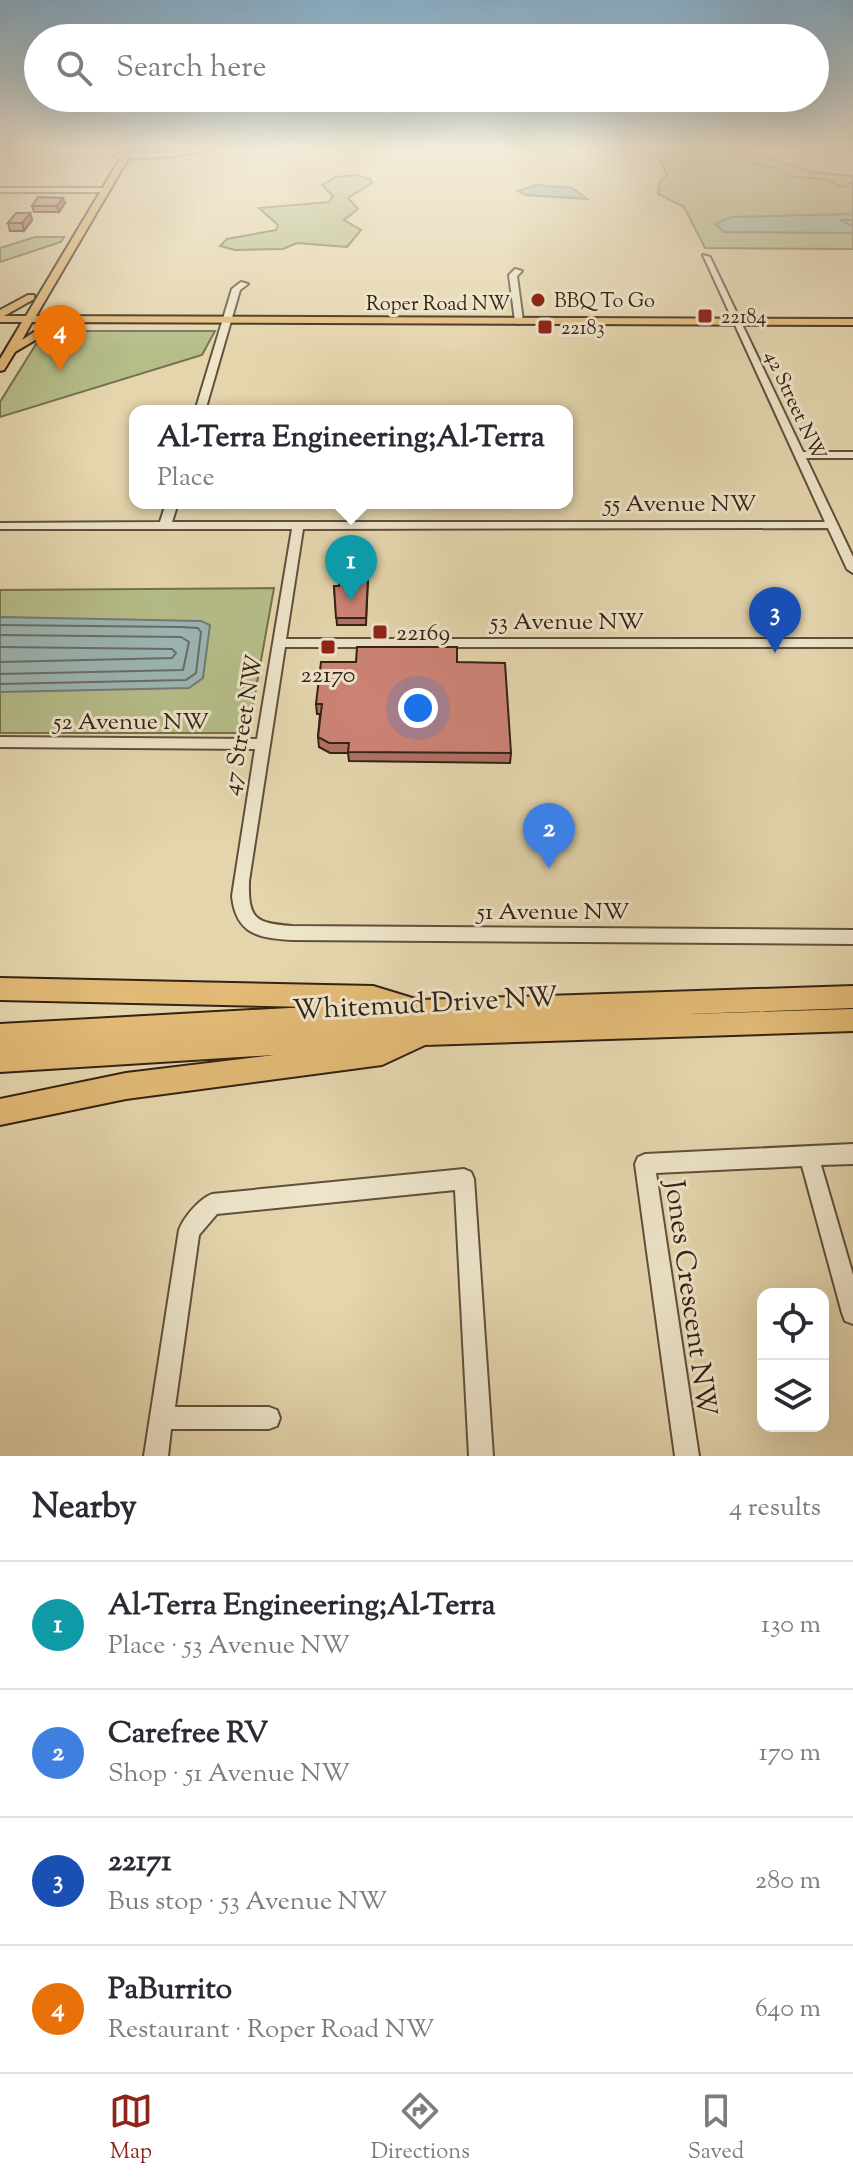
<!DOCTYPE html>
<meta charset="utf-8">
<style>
:root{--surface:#fff;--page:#f2f2f3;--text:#2b2b33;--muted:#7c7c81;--line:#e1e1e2;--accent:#8f2418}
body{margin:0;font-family:"Sorts Mill Goudy",serif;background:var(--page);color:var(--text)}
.controls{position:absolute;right:24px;bottom:24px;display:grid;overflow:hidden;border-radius:16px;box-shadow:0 8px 32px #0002}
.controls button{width:72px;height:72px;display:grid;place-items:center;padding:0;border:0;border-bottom:2px solid var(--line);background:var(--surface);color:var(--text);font:40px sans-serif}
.you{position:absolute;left:418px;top:708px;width:28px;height:28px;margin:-20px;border:6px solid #fff;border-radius:50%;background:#1a73e8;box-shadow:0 0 0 12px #1a73e833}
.badge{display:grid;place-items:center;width:52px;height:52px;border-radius:50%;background:var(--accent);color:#fff;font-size:26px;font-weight:700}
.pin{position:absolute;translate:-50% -66px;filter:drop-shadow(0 2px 4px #0008)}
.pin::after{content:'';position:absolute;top:42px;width:28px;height:24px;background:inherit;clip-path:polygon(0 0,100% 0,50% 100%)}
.popup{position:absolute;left:129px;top:405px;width:444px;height:104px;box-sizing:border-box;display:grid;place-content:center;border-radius:16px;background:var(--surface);filter:drop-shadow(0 2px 6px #0005);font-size:26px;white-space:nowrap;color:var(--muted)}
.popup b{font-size:30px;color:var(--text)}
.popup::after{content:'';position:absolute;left:50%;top:100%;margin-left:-16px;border:16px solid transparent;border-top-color:var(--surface)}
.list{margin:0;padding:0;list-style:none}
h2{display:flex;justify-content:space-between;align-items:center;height:104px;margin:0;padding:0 32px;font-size:34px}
h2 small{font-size:26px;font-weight:400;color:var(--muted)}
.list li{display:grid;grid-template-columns:52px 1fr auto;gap:24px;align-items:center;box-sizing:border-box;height:128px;padding:0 32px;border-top:2px solid var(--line)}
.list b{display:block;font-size:30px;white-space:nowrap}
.list p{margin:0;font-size:26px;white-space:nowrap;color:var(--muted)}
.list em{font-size:26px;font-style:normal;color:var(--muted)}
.icon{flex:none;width:44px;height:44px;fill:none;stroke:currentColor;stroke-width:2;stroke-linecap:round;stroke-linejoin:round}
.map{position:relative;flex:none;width:853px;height:1456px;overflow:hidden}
.search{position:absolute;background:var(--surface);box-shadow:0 8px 32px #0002;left:24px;right:24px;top:24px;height:88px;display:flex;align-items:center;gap:20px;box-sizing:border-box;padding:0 28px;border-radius:44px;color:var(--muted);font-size:30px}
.sheet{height:616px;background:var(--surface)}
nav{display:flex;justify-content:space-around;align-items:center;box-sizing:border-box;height:112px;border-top:2px solid var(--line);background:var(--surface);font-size:22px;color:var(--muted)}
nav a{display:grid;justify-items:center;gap:4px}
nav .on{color:var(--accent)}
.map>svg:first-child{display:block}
.green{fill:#b5bd89;stroke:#75704f;stroke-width:2}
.water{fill:#9bb6b5;stroke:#727b75;stroke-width:2}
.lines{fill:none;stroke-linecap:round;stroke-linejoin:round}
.shore{stroke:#686c65;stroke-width:2}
.stream{stroke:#727b75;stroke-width:2}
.minor-casing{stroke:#614f3b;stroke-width:4}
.major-casing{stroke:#352215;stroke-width:4}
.highway-casing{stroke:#352215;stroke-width:4}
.minor{fill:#ede4ca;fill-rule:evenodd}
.major{fill:#e2ba76;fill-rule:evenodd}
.highway{fill:#e2ba76;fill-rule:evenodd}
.wall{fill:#b07166;stroke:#352215;stroke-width:2}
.shaded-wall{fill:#905c53;stroke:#352215;stroke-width:2}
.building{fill:#cd8377;stroke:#352215;stroke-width:2}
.poi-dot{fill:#8f2418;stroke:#ede4ca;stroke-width:3}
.labels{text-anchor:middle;stroke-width:6;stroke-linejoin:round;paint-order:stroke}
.far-poi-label{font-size:20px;fill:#352215;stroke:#ede4ca;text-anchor:start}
.far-street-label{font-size:20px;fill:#352215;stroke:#ede4ca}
.street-label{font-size:24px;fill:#352215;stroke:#ede4ca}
.poi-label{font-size:24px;fill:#352215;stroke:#ede4ca;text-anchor:start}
.near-street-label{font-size:28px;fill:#352215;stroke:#ede4ca}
</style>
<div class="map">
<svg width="853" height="1456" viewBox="0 0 853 1456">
<rect width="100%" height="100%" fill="#e4d5ad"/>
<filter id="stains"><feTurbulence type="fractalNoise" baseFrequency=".0025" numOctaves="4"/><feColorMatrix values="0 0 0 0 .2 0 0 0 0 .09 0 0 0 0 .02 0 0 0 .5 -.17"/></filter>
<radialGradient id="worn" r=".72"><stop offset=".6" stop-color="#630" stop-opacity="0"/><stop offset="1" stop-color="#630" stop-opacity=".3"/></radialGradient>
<path class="green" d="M653 147H737L812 172 853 176V249L705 248 684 207 658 194 660 181 667 175Z
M356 175 370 179 372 183 348 198 358 209 344 220 361 230 347 247 297 243 283 249 235 250 220 246 227 239 276 230 278 225 259 208 329 202 333 196 322 185 336 177Z
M35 237H64L61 242 0 262V248Z
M74 331H215L202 355 0 417V402L36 344Z
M274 588 248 733H0V590Z"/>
<path class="water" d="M536 185 572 188 587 199 526 195 518 191Z
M853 214V220H840L853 226V233L724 232 715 224 731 217Z
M0 617 201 621 210 625 203 678 189 688 0 692Z"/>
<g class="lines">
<path class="shore" d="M0 625 181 627 198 628 201 632 196 673 186 680 0 684
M0 635 181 637 189 642 183 670 0 674
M0 647 172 649 176 653 172 658 0 662"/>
<path class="stream" d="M676 147 695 150 686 155H718L787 171V176L824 179 843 187 853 182"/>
<defs>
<path id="minor" d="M209 147H224L171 157 117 158 114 156 117 154 171 153Z
M0 188H105L108 190 105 192H0Z
M703 255 710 257 803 452H853V458H806L853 557V573L847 569 828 528 303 529 286 639H853V647H285L249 881C248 919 255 923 292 926L853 930V944L292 940C258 938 236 934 232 896L255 749 0 747V737L257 739 292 529H0V523L160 522 166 503H178L172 522H825Z
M515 269 522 271 517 276 523 321 519 324 515 321 509 275Z
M241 282 248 284 240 290 205 411H195L232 289Z
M853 1144V1164L821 1165 853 1275V1324L845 1321 842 1313 802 1166 656 1173 699 1456H675L635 1164 638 1157 645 1154Z
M464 1169 471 1172 474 1179 493 1456H469L455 1190 217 1214 199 1235 175 1407H269L277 1410 280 1418 277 1426 269 1429H171L168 1456H144L179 1230C184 1217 199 1199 212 1194Z"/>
<path id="major" d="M127 147H135L36 316 853 319V325L32 322 22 340 34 332 69 323 74 326 42 336 15 352 4 370 0 371V359L22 322H0V310L28 295H34V299L4 316H26Z"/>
<path id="highway" d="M0 978 373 986 419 1000 853 986V1008L690 1014 853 1009V1031L425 1045 382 1065 126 1099 0 1125V1099L126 1073 274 1055 0 1072V1048L87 1043 0 1048V1024L308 1007 0 1000Z"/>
</defs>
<use href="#minor" class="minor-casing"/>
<use href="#major" class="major-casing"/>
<use href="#highway" class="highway-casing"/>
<use href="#minor" class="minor"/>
<use href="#major" class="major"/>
<use href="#highway" class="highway"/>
</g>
<path class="wall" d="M65 203 59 212H34L32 206Z
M30 213 32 220 24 231H10L8 223Z
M368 578 366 625H337L334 586H339Z
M356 662H457L511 753 510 763 349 761 348 753H330L319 747 318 737 320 714H317L316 704Z"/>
<path class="shaded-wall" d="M63 198 65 203 59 212 57 206Z
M30 213 32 220 24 231 22 223Z"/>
<path class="building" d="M38 197 63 198 57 206H32Z
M16 213H30L22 223H8Z
M339 578H368L366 618H336L334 586H339Z
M357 647H457V662L505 663 511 753 348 752 349 743H329L318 737 322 704H316L321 662H356Z"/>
<linearGradient id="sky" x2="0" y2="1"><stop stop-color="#89b5d4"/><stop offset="0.42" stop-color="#f3ecda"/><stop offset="1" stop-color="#f3ecda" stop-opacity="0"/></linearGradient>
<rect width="853" height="351" fill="url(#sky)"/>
<g class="poi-dot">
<circle cx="538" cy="300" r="8"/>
<rect x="697" y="308" width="16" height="16" rx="4"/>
<rect x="537" y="319" width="16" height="16" rx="4"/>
<rect x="372" y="624" width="16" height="16" rx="4"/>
<rect x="320" y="639" width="16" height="16" rx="4"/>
</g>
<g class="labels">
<g class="far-poi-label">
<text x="554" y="307">BBQ To Go</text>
<text x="721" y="323">22184</text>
<text x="561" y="334">22183</text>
</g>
<g class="far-street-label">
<text x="438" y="310">Roper Road NW</text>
<text transform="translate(796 405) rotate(65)" y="7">42 Street NW</text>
</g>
<g class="street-label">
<text x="680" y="511">55 Avenue NW</text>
<text x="567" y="629">53 Avenue NW</text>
<text x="131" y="729">52 Avenue NW</text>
<text transform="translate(242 725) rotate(-80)" y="8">47 Street NW</text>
<text x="553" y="919">51 Avenue NW</text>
</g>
<g class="poi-label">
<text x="396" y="640">22169</text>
<text x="328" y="682" text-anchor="middle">22170</text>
</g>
<g class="near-street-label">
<text transform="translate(425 1002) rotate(-3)" y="10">Whitemud Drive NW</text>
<text transform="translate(692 1298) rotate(82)" y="10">Jones Crescent NW</text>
</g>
</g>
<rect width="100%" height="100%" filter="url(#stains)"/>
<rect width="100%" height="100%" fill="url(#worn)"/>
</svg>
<div class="controls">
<button><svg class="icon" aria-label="locate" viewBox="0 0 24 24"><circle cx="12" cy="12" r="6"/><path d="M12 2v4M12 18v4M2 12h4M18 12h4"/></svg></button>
<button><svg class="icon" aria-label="layers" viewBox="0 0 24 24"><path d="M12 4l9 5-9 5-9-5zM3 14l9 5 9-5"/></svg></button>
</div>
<div class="you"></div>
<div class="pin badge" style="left:351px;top:601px;background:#0f9aa8">1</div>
<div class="popup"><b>Al-Terra Engineering;Al-Terra</b>Place</div>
<div class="pin badge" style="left:549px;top:869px;background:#3f7fe0">2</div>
<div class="pin badge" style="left:775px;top:653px;background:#1a4fb4">3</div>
<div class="pin badge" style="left:60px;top:371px;background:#e8710a">4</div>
<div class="search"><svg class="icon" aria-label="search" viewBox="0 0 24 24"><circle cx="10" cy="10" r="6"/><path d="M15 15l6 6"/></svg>Search here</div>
</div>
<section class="sheet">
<h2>Nearby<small>4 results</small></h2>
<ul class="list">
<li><span class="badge" style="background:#0f9aa8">1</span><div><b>Al-Terra Engineering;Al-Terra</b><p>Place · 53 Avenue NW</p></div><em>130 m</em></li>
<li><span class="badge" style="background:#3f7fe0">2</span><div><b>Carefree RV</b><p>Shop · 51 Avenue NW</p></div><em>170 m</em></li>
<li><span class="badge" style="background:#1a4fb4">3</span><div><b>22171</b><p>Bus stop · 53 Avenue NW</p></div><em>280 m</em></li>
<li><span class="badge" style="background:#e8710a">4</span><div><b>PaBurrito</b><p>Restaurant · Roper Road NW</p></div><em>640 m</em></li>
</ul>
</section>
<nav>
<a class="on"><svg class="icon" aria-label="map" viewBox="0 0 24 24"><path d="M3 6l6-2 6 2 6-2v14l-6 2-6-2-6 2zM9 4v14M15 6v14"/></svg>Map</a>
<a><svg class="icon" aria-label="directions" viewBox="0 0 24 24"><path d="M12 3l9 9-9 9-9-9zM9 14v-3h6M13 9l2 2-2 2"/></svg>Directions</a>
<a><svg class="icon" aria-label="saved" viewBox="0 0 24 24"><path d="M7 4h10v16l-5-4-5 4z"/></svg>Saved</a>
</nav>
